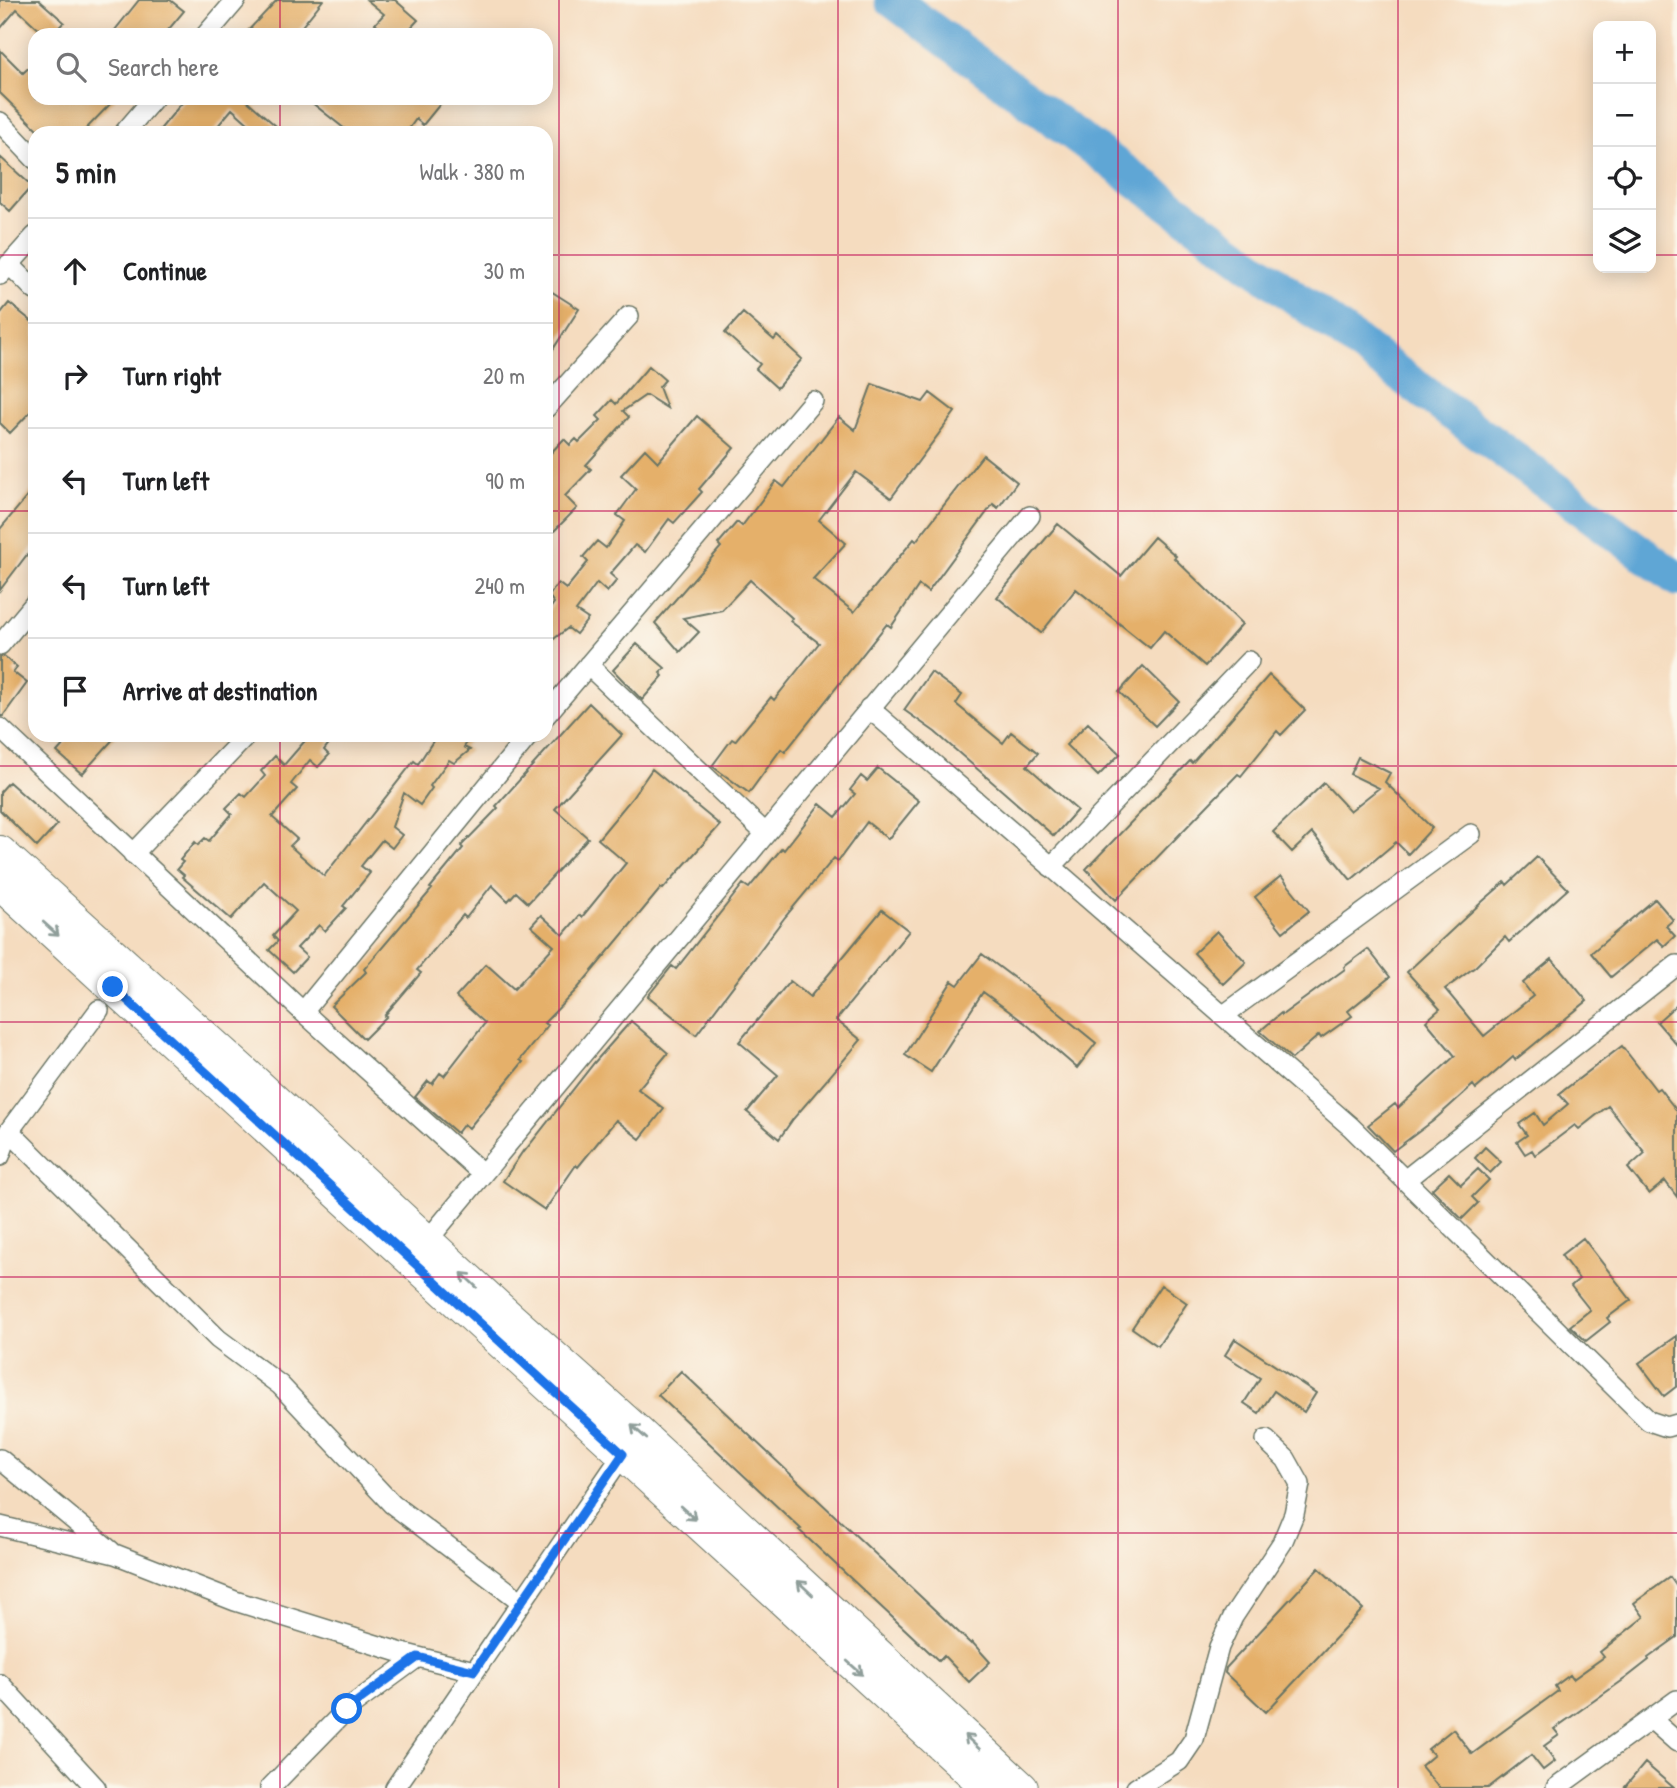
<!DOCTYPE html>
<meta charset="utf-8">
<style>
:root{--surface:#fff;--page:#f6f6f6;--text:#202124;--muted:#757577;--line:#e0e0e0}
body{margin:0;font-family:"Patrick Hand",sans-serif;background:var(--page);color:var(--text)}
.controls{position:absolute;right:21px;top:21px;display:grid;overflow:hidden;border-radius:14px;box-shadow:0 4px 18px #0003}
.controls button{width:63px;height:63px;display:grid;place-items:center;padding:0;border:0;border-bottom:2px solid var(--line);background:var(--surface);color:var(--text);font:35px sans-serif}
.stop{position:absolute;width:21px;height:21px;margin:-16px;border:5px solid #1a73e8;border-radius:50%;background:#fff}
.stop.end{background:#1a73e8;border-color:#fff;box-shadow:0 2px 7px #0008}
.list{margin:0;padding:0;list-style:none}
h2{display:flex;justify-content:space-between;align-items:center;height:91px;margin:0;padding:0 28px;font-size:30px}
h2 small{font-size:23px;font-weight:400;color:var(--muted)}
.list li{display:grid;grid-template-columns:46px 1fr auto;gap:21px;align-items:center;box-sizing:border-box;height:105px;padding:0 28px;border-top:2px solid var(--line)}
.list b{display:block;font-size:26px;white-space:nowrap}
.list em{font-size:23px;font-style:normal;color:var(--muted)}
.icon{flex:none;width:38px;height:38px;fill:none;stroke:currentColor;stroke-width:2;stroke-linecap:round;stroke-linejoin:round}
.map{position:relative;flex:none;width:1677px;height:1788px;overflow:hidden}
.search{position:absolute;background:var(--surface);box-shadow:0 4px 18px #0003;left:28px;top:28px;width:525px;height:77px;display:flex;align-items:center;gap:18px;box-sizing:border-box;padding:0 24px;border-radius:21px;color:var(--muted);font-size:26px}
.panel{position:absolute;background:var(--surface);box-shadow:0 4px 18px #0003;left:28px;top:126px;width:525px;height:616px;border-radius:21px}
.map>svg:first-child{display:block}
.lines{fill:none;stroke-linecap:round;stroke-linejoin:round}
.river{stroke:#5ea6d5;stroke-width:35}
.building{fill:#e5b06b}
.minor-casing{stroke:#6a7565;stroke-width:22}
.primary-casing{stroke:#6a7565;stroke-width:34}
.minor{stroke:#fff;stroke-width:19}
.primary{stroke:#fff;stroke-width:32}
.oneway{stroke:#8f9e9a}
.route{stroke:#1a73e8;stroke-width:9}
.grid{fill:none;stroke:#c2185b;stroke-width:2;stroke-opacity:0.55}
</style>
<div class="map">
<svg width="1677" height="1788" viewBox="0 0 1677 1788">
<rect width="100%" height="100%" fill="#fbf7ec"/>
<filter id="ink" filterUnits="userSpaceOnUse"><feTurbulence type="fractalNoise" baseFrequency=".0143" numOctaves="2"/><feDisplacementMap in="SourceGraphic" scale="14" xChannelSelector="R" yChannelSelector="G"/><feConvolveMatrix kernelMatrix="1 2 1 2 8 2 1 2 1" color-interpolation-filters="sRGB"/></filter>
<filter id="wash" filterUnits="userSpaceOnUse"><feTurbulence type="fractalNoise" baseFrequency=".00686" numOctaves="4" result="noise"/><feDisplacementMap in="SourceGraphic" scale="28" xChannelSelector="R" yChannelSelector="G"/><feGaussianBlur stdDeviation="1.57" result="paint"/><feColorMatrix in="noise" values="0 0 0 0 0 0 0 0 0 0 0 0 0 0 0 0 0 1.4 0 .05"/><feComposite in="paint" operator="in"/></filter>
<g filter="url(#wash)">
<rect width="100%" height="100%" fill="#f5dcbf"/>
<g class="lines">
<path class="river" d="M892 0 1677 579"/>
</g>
<g id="blocks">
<path class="building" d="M0 0H39L64 22 52 35H45L17 9 0 29Z
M139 0H170L184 11 164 35H111Z
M277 0H323L295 35H244Z
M367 0H395L418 20 404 35H388L375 24 384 14Z
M0 50 23 73 35 62V98H116L82 133H41L0 93Z
M186 98H244L284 133H259L232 109 212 133H157Z
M306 98H445L423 125 416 119 406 133H350Z
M0 157 32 186 10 211 0 202Z
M546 288 579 309 546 360Z
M9 303 35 324V407L10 433 0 423V314Z
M743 313 774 340 777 336 802 359 777 388 756 369 760 364 725 333Z
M649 366 665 380 659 387 667 408 646 395 623 411 629 417 586 465 591 469 565 496 577 508 546 539V458L564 439 570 445 576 439 579 442 601 420 597 416 612 400 616 404Z
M872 384 923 402 930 393 955 412 891 498 856 472 819 520 846 543 813 579 854 612 914 539 916 541 983 455 1017 482 998 508 993 504 928 592 919 585 891 627 887 624 785 752 781 749 749 793 712 766 732 739 735 741 771 697 774 700 819 643 790 621 792 618 750 580 722 610 683 618 699 632 680 652 655 623 721 547 718 544 737 522 742 526 776 481 784 487 839 417 855 430Z
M697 416 734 448 699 489 702 492 674 523 669 519 645 552 635 545 610 574 617 580 607 592 597 583 576 611 588 619 576 634 568 628 546 645V614L554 603 549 596 558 583 566 589 588 562 583 557 597 541 606 548 625 521 617 515 636 489 621 475 645 449 658 462Z
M35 487V544L0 590V529Z
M1058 524 1121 576 1154 537 1176 556 1174 558 1242 624 1205 666 1164 631 1150 648 1076 589 1041 633 997 597Z
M637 644 665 668 660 673 663 676 642 700 613 670Z
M4 656 17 667 13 672 27 683 3 716H0V657Z
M1143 666 1179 701 1155 726 1119 692Z
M931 672 962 695 956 704 1003 743 1011 732 1038 753 1027 766 1077 810 1054 836 935 732 904 710Z
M1269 675 1305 710 1281 735 1277 731 1241 776 1238 774 1116 900 1086 869 1190 761 1192 763Z
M589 703 622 735 555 809 588 838 528 903 516 892 508 901 492 885 466 918 463 915 417 970 421 973 385 1015 387 1016 364 1039 331 1006 366 972 364 969 432 889 430 888 463 848 461 846 498 808 496 806Z
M1088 723 1120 754 1098 776 1066 745Z
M72 735H117L82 774 57 752Z
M310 735H323L330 742 324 750 329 755 318 767 310 760 291 784 297 789 272 817 297 839 290 846 324 876 414 761 418 764 437 735H472L464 747 470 750 454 763 449 760 430 786 432 788 420 805 404 793 392 827 402 835 392 848 382 840 361 866 370 873 343 906 346 908 325 931 319 925 297 948 307 957 293 972 269 950 278 941 273 936 296 911 264 882 231 919 182 877 184 875 177 869 183 862 180 860 195 842 198 845 205 838 209 841 232 814 226 808 241 793 246 797 265 776 261 771 275 756 284 765Z
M1358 757 1390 773 1385 782 1432 828 1408 854 1396 842 1351 880 1312 833 1292 852 1273 832 1324 783 1350 811 1379 788 1350 774Z
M878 768 919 801 888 839 867 822 838 861 834 858 785 917 696 1035 648 996 672 966 676 969 743 884 749 888 782 848 784 850 820 804 836 817 855 794 850 790 861 776 867 781Z
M652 769 720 825 663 889 661 888 578 988 544 1023 548 1025 520 1060 523 1062 469 1128 464 1124 457 1133 415 1097 428 1081 432 1084 440 1073 444 1076 485 1023 456 997 486 964 514 989 554 946 531 926 541 915 563 935 580 915 582 917 626 863 598 839 632 798Z
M9 782 57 825 37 847 0 810V792Z
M1537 857 1568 889 1509 942 1505 937 1475 967 1445 989 1484 1036 1533 996 1523 983 1552 959 1587 1001 1515 1060 1513 1057 1476 1089 1473 1085 1433 1121 1393 1151 1368 1125 1395 1104 1398 1108 1455 1056 1426 1021 1440 1009 1407 972 1483 901 1505 882 1507 885Z
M1281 876 1309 911 1283 932 1255 897Z
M1655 899 1673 920 1666 926 1675 936 1664 946 1657 939 1611 977 1591 953Z
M882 910 909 931 836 1020 861 1040 793 1119 779 1139 747 1112 778 1075 739 1042 790 981 810 997Z
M1217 931 1246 962 1223 984 1194 953Z
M1368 949 1390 977 1348 1011 1352 1016 1321 1038 1319 1035 1292 1059 1260 1031 1281 1013 1282 1015 1345 969 1344 967Z
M982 954 1042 999 1096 1043 1077 1068 1025 1023 983 992 931 1072 905 1055 952 981 958 985Z
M1677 1004V1045L1657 1022Z
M631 1021 668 1053 638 1089 664 1109 640 1139 616 1120 578 1167 576 1165 545 1210 503 1181 523 1151 524 1152 594 1063Z
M1622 1046 1656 1090 1659 1088 1677 1111V1197L1665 1181 1649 1194 1628 1168 1645 1153 1608 1106 1579 1129 1575 1125 1535 1155 1532 1150 1525 1154 1517 1142 1527 1135 1519 1124 1535 1113 1543 1125 1568 1104 1559 1094Z
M1485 1147 1501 1162 1490 1173 1475 1158Z
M1478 1169 1489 1180 1472 1197 1478 1203 1462 1219 1432 1189 1449 1173 1461 1185Z
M1583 1238 1631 1300 1607 1318 1610 1322 1586 1341 1570 1326 1590 1310 1571 1286 1579 1279 1561 1255Z
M1161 1285 1187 1303 1158 1346 1132 1328Z
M1677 1336V1386L1664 1396 1639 1363Z
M1235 1339 1316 1393 1304 1412 1274 1391 1259 1413 1244 1403 1260 1378 1225 1355Z
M681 1371 971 1644 972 1642 990 1662 969 1682 944 1656 939 1661 799 1530 801 1529 658 1395Z
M1319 1568 1363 1609 1266 1712 1225 1673 1226 1668Z
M1670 1577 1677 1587V1637L1648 1658 1649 1660 1626 1678 1554 1729 1559 1735 1544 1746 1555 1761 1543 1770 1531 1755 1488 1788H1439L1421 1766 1434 1755 1428 1749 1453 1729 1472 1754 1558 1691 1555 1686 1570 1675 1573 1679 1604 1657 1600 1652 1644 1617 1634 1603Z
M1645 1763 1674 1788H1624Z"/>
</g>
</g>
<g filter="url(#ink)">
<use href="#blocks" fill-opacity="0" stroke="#6a7565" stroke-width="2"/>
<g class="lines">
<defs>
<path id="minor" d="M206 35 236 0
M0 122 35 159
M124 133 154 98
M9 264 35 290
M0 275 35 236
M546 408 629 316
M0 645 35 603
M588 665 765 833
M869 708 1351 1127 1649 1421 1667 1427 1677 1424
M546 715 813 401
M0 728 303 1012 483 1174
M133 854 247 735
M1051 867 1249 661
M99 1010 9 1131 218 1339 280 1385 392 1504 522 1602
M303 1012 529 735
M1224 1015 1471 834
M0 1156 9 1131
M1405 1180 1677 965
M427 1241 1030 516
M0 1459 111 1551
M0 1526 115 1554 235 1601 402 1653 474 1671
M0 1684 96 1788
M1651 1719 1677 1742
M270 1788 347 1709 418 1657
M395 1788 623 1454
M1136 1788 1179 1761 1194 1739 1219 1647 1233 1617 1282 1543 1294 1514 1300 1484 1286 1459 1266 1440
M1556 1788 1677 1700"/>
<path id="primary" d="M0 852 244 1072 496 1305 638 1432 1022 1788
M0 884 988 1788"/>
</defs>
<use href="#minor" class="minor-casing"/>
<use href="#primary" class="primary-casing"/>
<use href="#minor" class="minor"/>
<use href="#primary" class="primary"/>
</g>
<defs><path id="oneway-shaft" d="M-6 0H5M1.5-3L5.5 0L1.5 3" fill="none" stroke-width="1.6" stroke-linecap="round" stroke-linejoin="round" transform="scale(1.75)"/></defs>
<g class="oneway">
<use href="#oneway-shaft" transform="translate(51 929) rotate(42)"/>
<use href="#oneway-shaft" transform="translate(469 1280) rotate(-137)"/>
<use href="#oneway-shaft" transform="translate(639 1432) rotate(-138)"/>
<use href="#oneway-shaft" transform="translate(688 1513) rotate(42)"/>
<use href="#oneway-shaft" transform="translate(805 1588) rotate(-137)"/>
<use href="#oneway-shaft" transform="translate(855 1668) rotate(42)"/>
<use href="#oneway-shaft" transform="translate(972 1742) rotate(-137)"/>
</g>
</g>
<g class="lines" filter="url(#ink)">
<path class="route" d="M113 987 623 1454 474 1671 418 1657 347 1709"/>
</g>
<path class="grid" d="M280 0V35M559 0V1788M838 0V1788M1118 0V1788M1398 0V1788M280 98V133M0 255H35M546 255H1598M1651 255H1677M0 511H35M546 511H1677M280 735V1788M0 766H1677M0 1022H1677M0 1277H1677M0 1533H1677"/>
</svg>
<div class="controls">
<button>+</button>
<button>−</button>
<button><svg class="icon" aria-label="locate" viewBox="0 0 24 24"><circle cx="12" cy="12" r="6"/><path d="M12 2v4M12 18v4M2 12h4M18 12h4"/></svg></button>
<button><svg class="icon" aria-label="layers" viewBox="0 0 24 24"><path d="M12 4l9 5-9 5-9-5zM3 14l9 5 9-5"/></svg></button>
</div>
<div class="stop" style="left:347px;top:1709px"></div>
<div class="stop end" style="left:113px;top:987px"></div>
<div class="search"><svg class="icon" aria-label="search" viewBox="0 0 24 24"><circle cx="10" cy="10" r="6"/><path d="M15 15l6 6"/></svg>Search here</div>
<section class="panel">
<h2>5 min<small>Walk · 380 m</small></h2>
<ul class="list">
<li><svg class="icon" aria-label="ahead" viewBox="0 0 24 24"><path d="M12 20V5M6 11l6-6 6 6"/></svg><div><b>Continue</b></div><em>30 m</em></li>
<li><svg class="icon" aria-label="right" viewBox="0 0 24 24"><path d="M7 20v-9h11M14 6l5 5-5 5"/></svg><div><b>Turn right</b></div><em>20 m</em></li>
<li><svg class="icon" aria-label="left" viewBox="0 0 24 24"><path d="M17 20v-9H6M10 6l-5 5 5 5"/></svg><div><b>Turn left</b></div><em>90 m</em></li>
<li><svg class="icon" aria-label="left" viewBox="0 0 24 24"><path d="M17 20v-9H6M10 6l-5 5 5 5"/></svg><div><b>Turn left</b></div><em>240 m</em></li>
<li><svg class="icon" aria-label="arrive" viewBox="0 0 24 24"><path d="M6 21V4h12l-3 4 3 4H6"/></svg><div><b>Arrive at destination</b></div></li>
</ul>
</section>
</div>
